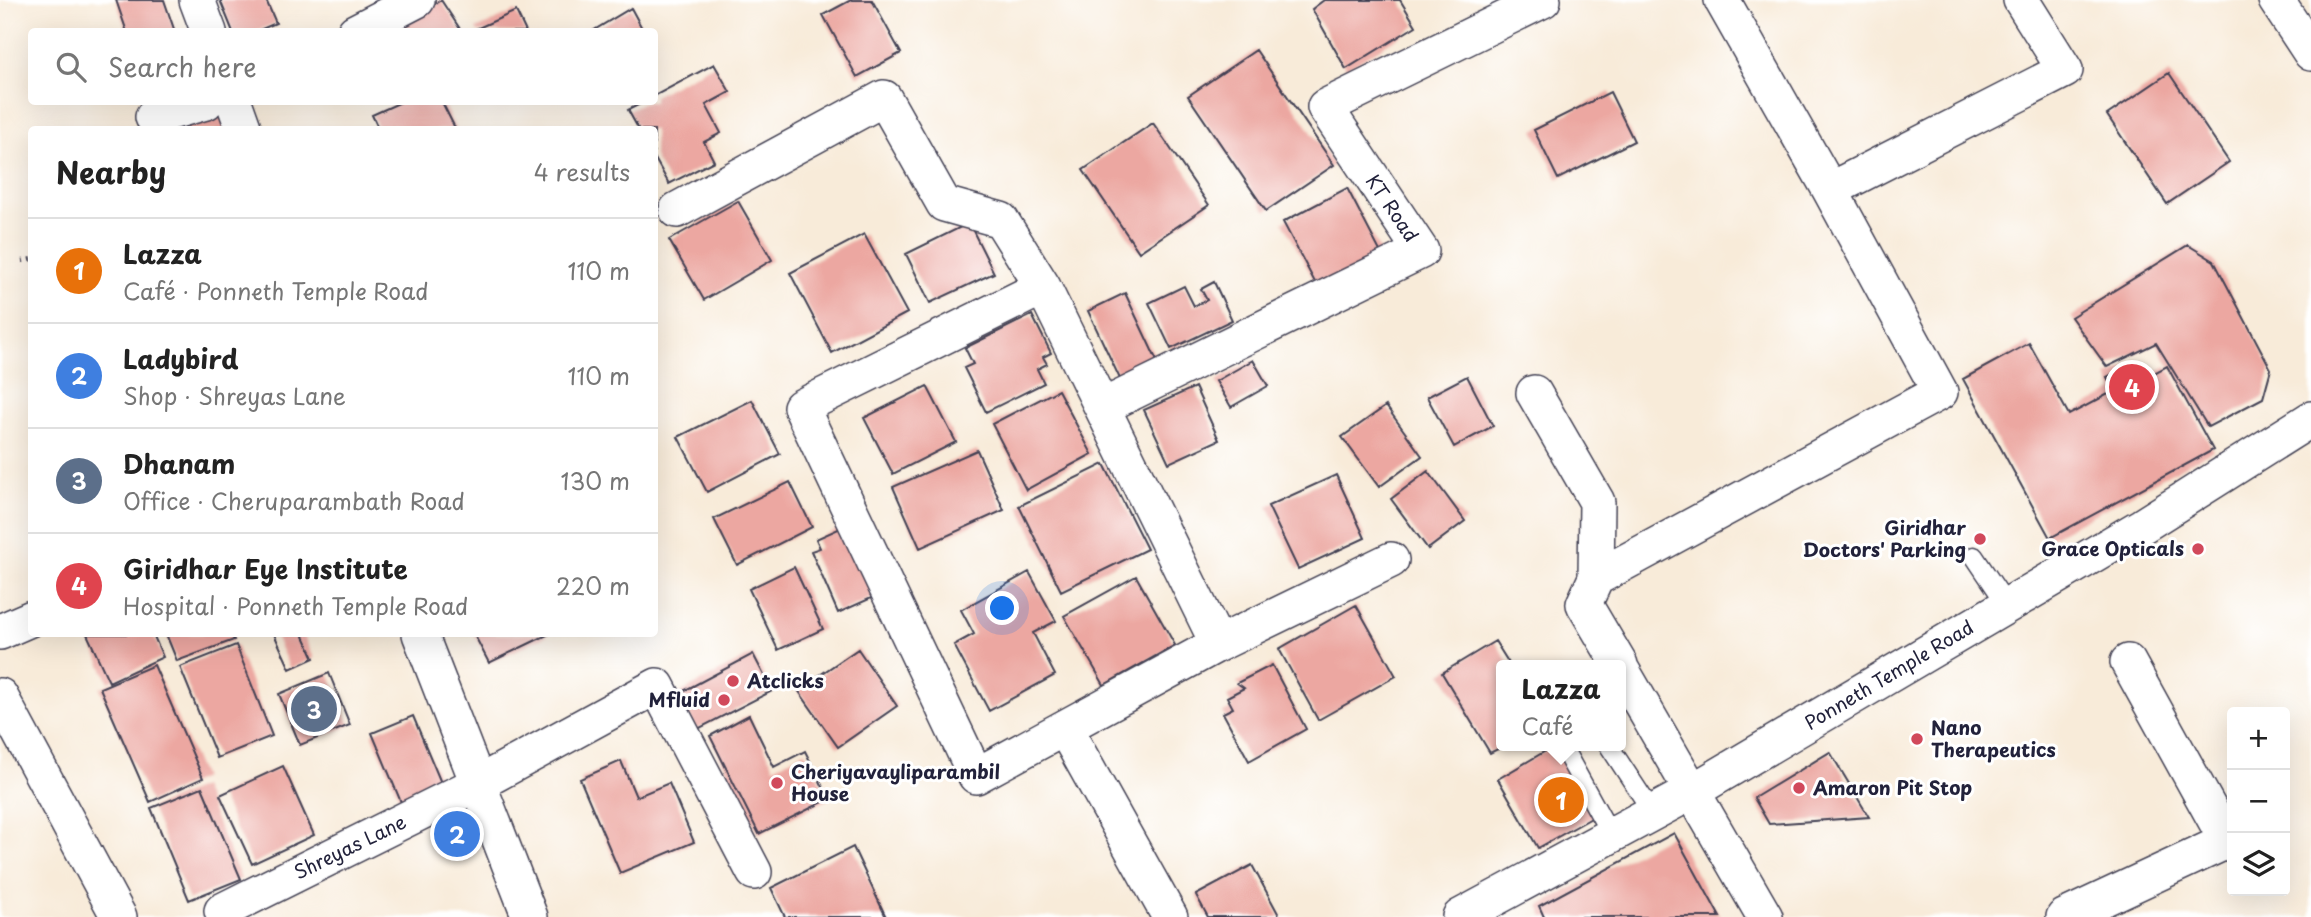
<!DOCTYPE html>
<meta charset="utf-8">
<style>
:root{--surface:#fff;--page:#f6f6f6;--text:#222;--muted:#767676;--line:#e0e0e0;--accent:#d93025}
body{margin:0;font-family:"Playpen Sans",sans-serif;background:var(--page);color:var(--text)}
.controls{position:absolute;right:21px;bottom:21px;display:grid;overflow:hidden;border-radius:7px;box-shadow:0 7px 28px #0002}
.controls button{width:63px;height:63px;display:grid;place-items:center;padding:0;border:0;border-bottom:2px solid var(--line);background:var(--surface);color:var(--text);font:35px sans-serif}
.you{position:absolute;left:1003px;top:609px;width:24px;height:24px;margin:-18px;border:5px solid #fff;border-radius:50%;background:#1a73e8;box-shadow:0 0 0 10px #1a73e833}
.badge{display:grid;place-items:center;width:46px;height:46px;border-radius:50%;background:var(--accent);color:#fff;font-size:23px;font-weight:700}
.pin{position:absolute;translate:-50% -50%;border:4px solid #fff;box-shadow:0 2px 7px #0006}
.popup{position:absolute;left:1496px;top:660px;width:130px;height:91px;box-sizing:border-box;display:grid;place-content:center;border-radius:7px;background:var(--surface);filter:drop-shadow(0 2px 5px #0005);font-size:23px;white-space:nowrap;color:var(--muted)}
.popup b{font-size:26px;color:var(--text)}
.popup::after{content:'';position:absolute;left:50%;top:100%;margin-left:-14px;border:14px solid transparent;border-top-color:var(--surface)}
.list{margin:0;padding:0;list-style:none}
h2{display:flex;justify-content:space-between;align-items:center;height:91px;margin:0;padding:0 28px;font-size:30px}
h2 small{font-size:23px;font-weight:400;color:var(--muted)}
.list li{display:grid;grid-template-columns:46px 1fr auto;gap:21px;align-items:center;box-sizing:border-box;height:105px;padding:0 28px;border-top:2px solid var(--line)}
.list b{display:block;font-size:26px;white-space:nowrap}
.list p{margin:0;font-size:23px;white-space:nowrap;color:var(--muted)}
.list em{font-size:23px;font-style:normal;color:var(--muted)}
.icon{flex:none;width:38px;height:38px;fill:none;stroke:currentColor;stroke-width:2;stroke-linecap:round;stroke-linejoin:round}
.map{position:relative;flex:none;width:2311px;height:917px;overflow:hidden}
.search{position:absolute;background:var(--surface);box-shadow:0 7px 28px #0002;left:28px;top:28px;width:630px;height:77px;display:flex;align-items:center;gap:18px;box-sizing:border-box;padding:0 24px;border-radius:7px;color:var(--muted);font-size:26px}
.panel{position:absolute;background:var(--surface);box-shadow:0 7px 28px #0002;left:28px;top:126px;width:630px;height:511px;border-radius:7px}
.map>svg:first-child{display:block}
.building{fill:#eca7a1}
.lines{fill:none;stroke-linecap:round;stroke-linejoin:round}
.lane-casing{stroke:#424053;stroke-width:21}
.street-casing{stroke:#424053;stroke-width:38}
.path{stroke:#424053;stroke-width:4.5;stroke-dasharray:2 5;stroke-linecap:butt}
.lane{stroke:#fff;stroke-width:18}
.street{stroke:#fff;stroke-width:35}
.poi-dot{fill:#d1495b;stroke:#fff;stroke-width:2.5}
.labels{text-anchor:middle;stroke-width:6;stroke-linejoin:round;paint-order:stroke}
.street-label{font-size:19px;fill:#22223b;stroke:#fff}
.poi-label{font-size:19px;font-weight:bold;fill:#22223b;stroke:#fff;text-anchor:start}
</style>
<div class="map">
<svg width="2311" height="917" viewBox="0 0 2311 917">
<rect width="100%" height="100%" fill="#fff"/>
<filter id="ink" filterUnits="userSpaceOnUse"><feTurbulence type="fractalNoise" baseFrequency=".0143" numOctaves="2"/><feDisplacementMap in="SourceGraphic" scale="14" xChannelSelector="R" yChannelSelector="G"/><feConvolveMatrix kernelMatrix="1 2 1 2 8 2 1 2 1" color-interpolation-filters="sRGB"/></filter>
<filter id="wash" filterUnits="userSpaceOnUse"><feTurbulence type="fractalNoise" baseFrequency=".00686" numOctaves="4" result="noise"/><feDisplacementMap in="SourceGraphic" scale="28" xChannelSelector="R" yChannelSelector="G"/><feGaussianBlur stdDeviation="1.57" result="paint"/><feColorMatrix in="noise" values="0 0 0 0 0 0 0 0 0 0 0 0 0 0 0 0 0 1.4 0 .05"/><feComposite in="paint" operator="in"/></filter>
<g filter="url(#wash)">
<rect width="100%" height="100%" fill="#f8ebd9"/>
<g id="blocks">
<path class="building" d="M116 0H164L175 32H127Z
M220 0H266L276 23 255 32H233Z
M441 0 462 32H408L403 24Z
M851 0H872L901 53 857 77 823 15Z
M1324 0H1400L1416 26 1346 69 1312 9Z
M631 8 644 32H591Z
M516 11 526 32H478L476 29Z
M1256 50 1334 165 1266 211 1188 96Z
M714 64 730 92 706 105 721 133 704 142 714 161 669 184 654 157V130H639L628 110 644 102H654V96Z
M2169 73 2229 162 2167 204 2107 115Z
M1610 92 1634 141 1558 179 1534 130Z
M401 102H442L456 130H379L372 115Z
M221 107 228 130H186L182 120Z
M1153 123 1209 205 1139 252 1083 170Z
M1347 188 1383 257 1319 290 1283 222Z
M738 201 772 260 704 300 669 240Z
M969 223 994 273 930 303 906 254Z
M864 234 907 313 832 353 790 273Z
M2188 245 2214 261 2271 369 2263 398 2208 427 2156 343 2107 367 2071 317Z
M1214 282 1232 320 1171 349 1149 303 1184 286 1194 306 1207 300 1201 289Z
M1125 293 1157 361 1120 379 1088 311Z
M1032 315 1051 353 1043 357 1047 364 1037 369 1044 383 986 412 964 368 973 364 965 348Z
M2029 343 2069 415 2114 391 2107 377 2136 362 2145 378 2167 366 2213 450 2050 538 1963 379Z
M1253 360 1268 386 1231 407 1216 381Z
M1467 376 1493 426 1454 447 1427 397Z
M927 386 956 442 893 474 864 418Z
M1195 387 1219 440 1169 463 1144 410Z
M1058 390 1092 454 1026 490 992 424Z
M752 400 780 454 707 492 678 437Z
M1386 406 1422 456 1379 487 1342 437Z
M977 450 1004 510 920 548 893 487Z
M1104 464 1147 549 1061 591 1019 506Z
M1428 471 1465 521 1428 549 1391 499Z
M1336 475 1365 538 1298 569 1268 506Z
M790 482 812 527 737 565 714 519Z
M845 526 876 596 838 613 811 551 820 548 816 539Z
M794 567 823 629 778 650 749 589Z
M1029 572 1056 621 1033 633 1055 675 989 711 954 645 974 634 961 610Z
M1136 576 1175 645 1104 685 1064 616Z
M1356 605 1396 676 1318 720 1279 649Z
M87 634H153L163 657 109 682Z
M166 634H231L234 640 177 661Z
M274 634H303L314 658 290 669Z
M474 634H549L489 663Z
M1495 641 1510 665H1502V747L1490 753 1442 673Z
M236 645 272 736 217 758 180 667Z
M858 649 897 706 838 747 798 690Z
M753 654 772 691 696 730 678 694Z
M154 665 203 778 150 802 100 688Z
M1272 665 1306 729 1249 761 1223 713 1233 708 1227 697 1244 688 1237 683Z
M329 673 350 725 300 745 279 694Z
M749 715 774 767 805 751 829 799 759 834 710 736Z
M413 716 444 790 403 807 372 733Z
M1554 746 1595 816 1538 848 1498 779Z
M1830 752 1869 817 1769 824 1754 798Z
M621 761 636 797 669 783 694 842 620 873 580 779Z
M283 766 314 835 252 864 220 795Z
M202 787 241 879 189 900 151 808Z
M1674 833 1720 917H1544L1539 906Z
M853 847 886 917H785L771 888Z
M1252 865 1280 917H1208L1196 895Z"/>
</g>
</g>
<g filter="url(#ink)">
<use href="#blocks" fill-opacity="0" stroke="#424053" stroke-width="2"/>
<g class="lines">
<defs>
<path id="lane" d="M1974 556 2007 605
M1562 746 1611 835
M1609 746 1653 813"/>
<path id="street" d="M197 0 209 32
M2276 0 2311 53
M355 32 417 0
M234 102 244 130
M153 117 206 102
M1830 190 2065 70 2021 0
M677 210 884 98 944 204 1001 220 1043 287 1218 644
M1043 287 801 407 976 776 1218 644 1391 560
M1534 393 1597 502 1596 578 1584 604 1620 665
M1102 407 1421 251 1325 107 1543 0
M1596 578 1940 392 1830 190 1722 0
M0 632 32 618
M420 634 530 917
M1620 667 1765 917
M0 696 119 917
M1065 729 1170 917
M222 911 479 783 657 686 754 872
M1460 917 1693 791 2142 526 2311 419
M2064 917 2227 841 2128 662"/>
</defs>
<use href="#lane" class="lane-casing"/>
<use href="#street" class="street-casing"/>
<path class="path" d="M22 261 32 259"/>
<use href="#lane" class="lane"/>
<use href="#street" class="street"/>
</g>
</g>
<g class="poi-dot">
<circle cx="1980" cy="539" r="7"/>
<circle cx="2198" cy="549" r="7"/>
<circle cx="733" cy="681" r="7"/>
<circle cx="724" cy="700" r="7"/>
<circle cx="1917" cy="739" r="7"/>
<circle cx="777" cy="783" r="7"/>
<circle cx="1799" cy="788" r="7"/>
</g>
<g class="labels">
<g class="street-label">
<text transform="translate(1392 208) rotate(56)" y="7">KT Road</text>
<text transform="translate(1889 675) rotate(-31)" y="7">Ponneth Temple Road</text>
<text transform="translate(350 847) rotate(-26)" y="7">Shreyas Lane</text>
</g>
<g class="poi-label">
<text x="1966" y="535" text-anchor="end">Giridhar<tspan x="1966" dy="22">Doctors' Parking</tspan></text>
<text x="2184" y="556" text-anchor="end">Grace Opticals</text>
<text x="747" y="688">Atclicks</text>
<text x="710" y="707" text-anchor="end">Mfluid</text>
<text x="1931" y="735">Nano<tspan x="1931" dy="22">Therapeutics</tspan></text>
<text x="791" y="779">Cheriyavayliparambil<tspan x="791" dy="22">House</tspan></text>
<text x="1813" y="795">Amaron Pit Stop</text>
</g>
</g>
</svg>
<div class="controls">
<button>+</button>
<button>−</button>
<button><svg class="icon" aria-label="layers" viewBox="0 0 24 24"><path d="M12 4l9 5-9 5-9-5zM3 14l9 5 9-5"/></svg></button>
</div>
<div class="you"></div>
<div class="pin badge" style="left:1561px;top:800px;background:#e8710a">1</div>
<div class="popup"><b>Lazza</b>Café</div>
<div class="pin badge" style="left:457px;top:834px;background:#3f7fe0">2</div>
<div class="pin badge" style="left:314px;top:709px;background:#5c6f8a">3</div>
<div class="pin badge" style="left:2132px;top:387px;background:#e0444e">4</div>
<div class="search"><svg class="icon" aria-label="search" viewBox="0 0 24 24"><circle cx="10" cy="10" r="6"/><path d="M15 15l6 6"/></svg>Search here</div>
<section class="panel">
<h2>Nearby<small>4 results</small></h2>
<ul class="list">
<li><span class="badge" style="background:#e8710a">1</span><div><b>Lazza</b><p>Café · Ponneth Temple Road</p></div><em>110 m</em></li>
<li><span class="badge" style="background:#3f7fe0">2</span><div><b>Ladybird</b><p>Shop · Shreyas Lane</p></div><em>110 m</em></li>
<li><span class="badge" style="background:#5c6f8a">3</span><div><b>Dhanam</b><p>Office · Cheruparambath Road</p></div><em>130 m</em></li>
<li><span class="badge" style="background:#e0444e">4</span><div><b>Giridhar Eye Institute</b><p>Hospital · Ponneth Temple Road</p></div><em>220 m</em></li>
</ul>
</section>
</div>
